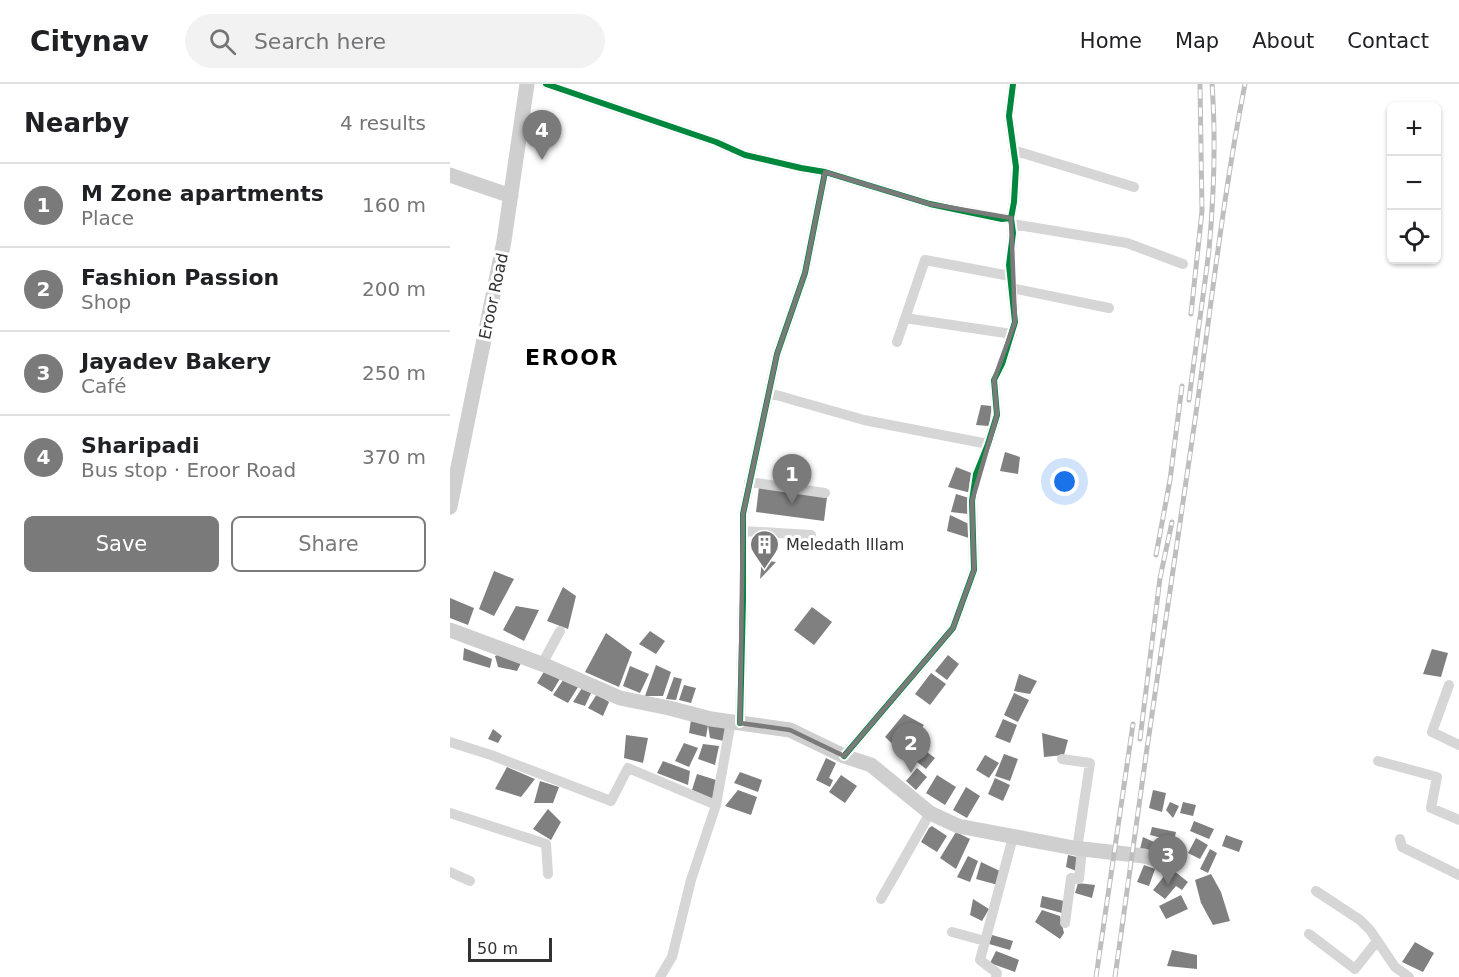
<!DOCTYPE html>
<meta charset="utf-8">
<style>
:root{--surface:#fff;--page:#f2f2f2;--text:#202124;--muted:#757577;--line:#e0e0e0;--accent:#7a7a7a}
body{margin:0;font-family:"DejaVu Sans",sans-serif;background:var(--page);color:var(--text)}
.controls{position:absolute;right:18px;top:18px;display:grid;overflow:hidden;border-radius:9px;box-shadow:0 2px 4px #0004}
.controls button{width:54px;height:54px;display:grid;place-items:center;padding:0;border:0;border-bottom:2px solid var(--line);background:var(--surface);color:var(--text);font:30px sans-serif}
.scale{position:absolute;left:18px;bottom:15px;width:84px;box-sizing:border-box;padding-left:6px;border:3px solid #323232;border-top:0;font-size:16px;line-height:21px;white-space:nowrap;color:#323232;-webkit-text-stroke:4px #fff;paint-order:stroke}
.you{position:absolute;left:615px;top:398px;width:21px;height:21px;margin:-15px;border:4px solid #fff;border-radius:50%;background:#1a73e8;box-shadow:0 0 0 9px #1a73e833}
.badge{display:grid;place-items:center;width:39px;height:39px;border-radius:50%;background:var(--accent);color:#fff;font-size:20px;font-weight:700}
.pin{position:absolute;translate:-50% -50px;filter:drop-shadow(0 2px 3px #0008)}
.pin::after{content:'';position:absolute;top:32px;width:21px;height:18px;background:inherit;clip-path:polygon(0 0,100% 0,50% 100%)}
.list{margin:0;padding:0;list-style:none}
h2{display:flex;justify-content:space-between;align-items:center;height:78px;margin:0;padding:0 24px;font-size:26px}
h2 small{font-size:20px;font-weight:400;color:var(--muted)}
.list li{display:grid;grid-template-columns:39px 1fr auto;gap:18px;align-items:center;box-sizing:border-box;height:84px;padding:0 24px;border-top:2px solid var(--line)}
.list b{display:block;font-size:22px;white-space:nowrap}
.list p{margin:0;font-size:20px;white-space:nowrap;color:var(--muted)}
.list em{font-size:20px;font-style:normal;color:var(--muted)}
.actions{display:flex;gap:12px;padding:18px 24px}
.actions a{flex:1;padding:14px 0;border:2px solid var(--accent);border-radius:9px;text-align:center;font-size:21px;color:var(--accent)}
.actions .main{background:var(--accent);color:#fff}
.icon{flex:none;width:33px;height:33px;fill:none;stroke:currentColor;stroke-width:2;stroke-linecap:round;stroke-linejoin:round}
.map{position:relative;flex:none;width:1009px;height:893px;overflow:hidden}
header{display:flex;align-items:center;gap:36px;box-sizing:border-box;height:84px;padding:0 30px;background:var(--surface);border-bottom:2px solid var(--line)}
header strong{font-size:28px}
nav{display:flex;gap:33px;margin-inline-start:auto;font-size:21px}
.search{width:420px;height:54px;background:var(--page);display:flex;align-items:center;gap:15px;box-sizing:border-box;padding:0 21px;border-radius:33px;color:var(--muted);font-size:22px}
main{display:flex}
aside{flex:1;background:var(--surface)}
.map>svg:first-child{display:block}
.building{fill:#808080}
.lines{fill:none;stroke-linecap:round;stroke-linejoin:round}
.street{stroke:#d6d6d6;stroke-width:10}
.secondary{stroke:#cfcfcf;stroke-width:15}
.rail-casing{stroke:#bebebe;stroke-width:5}
.rail{stroke:#fff;stroke-width:3;stroke-dasharray:9;stroke-linecap:butt}
.cycleway-casing{stroke:#fff;stroke-width:10}
.cycleway{stroke:#00873e;stroke-width:6}
.marked{fill:none;stroke:#7a7a7a;stroke-width:4.5;stroke-linejoin:round}
.labels{text-anchor:middle;stroke-width:6;stroke-linejoin:round;paint-order:stroke}
.street-label{font-size:16px;fill:#323232;stroke:#fff}
.poi-label{font-size:16px;fill:#323232;stroke:#fff;text-anchor:start}
.district-label{font-size:22px;font-weight:bold;letter-spacing:1.5px;fill:#000;stroke:#fff}
</style>
<header>
<strong>Citynav</strong>
<div class="search"><svg class="icon" aria-label="search" viewBox="0 0 24 24"><circle cx="10" cy="10" r="6"/><path d="M15 15l6 6"/></svg>Search here</div>
<nav><a>Home</a><a>Map</a><a>About</a><a>Contact</a></nav>
</header>
<main>
<aside>
<h2>Nearby<small>4 results</small></h2>
<ul class="list">
<li><span class="badge">1</span><div><b>M Zone apartments</b><p>Place</p></div><em>160 m</em></li>
<li><span class="badge">2</span><div><b>Fashion Passion</b><p>Shop</p></div><em>200 m</em></li>
<li><span class="badge">3</span><div><b>Jayadev Bakery</b><p>Café</p></div><em>250 m</em></li>
<li><span class="badge">4</span><div><b>Sharipadi</b><p>Bus stop · Eroor Road</p></div><em>370 m</em></li>
</ul>
<div class="actions"><a class="main">Save</a><a>Share</a></div>
</aside>
<div class="map">
<svg width="1009" height="893" viewBox="0 0 1009 893">
<rect width="100%" height="100%" fill="#fff"/>
<path class="building" d="M531 321 542 322 539 342 526 341Z
M555 368 570 373 568 390 550 387Z
M506 383 524 390 521 409 498 403Z
M309 403 377 413 374 437 306 428Z
M506 410 519 414 518 430 501 428Z
M500 431 519 440V454L497 447Z
M312 476 326 478 310 495Z
M44 487 64 495 44 532 29 525Z
M113 503 126 512 118 545 97 537Z
M0 514 24 524 18 541 0 534Z
M66 522 89 526 74 557 53 546Z
M362 523 382 538 364 561 344 546Z
M200 547 215 557 206 570 189 560Z
M156 549 182 568 169 603 135 588Z
M14 564 42 575 40 584 13 576Z
M982 565 998 569 991 593 973 590Z
M52 569 72 577 67 587 48 583 45 572Z
M498 571 509 580 497 596 485 587Z
M206 581 221 588 213 612H195Z
M180 582 199 590 190 609 173 602Z
M95 586 111 593 102 608 87 599Z
M481 589 496 600 480 621 465 610Z
M569 590 587 597 580 610 564 607Z
M224 593 232 595 226 616 216 615Z
M113 596 128 603 118 619 103 611Z
M234 601 246 604 241 619 229 616Z
M132 604 142 607 135 622 123 618Z
M564 609 579 616 568 638 554 631Z
M147 610 159 618 153 632 138 624Z
M454 630 474 641 451 668 435 653Z
M553 635 567 641 560 659 545 653Z
M241 636 276 644 274 657 260 654 258 641 256 653 239 649Z
M43 645 52 652 48 659 38 655Z
M592 649 618 656 614 671 594 673Z
M176 651 198 654 193 679 174 674Z
M234 659 248 664 239 683 225 677Z
M253 660 269 662 265 681 248 675Z
M466 660 485 674 476 685 458 671Z
M554 670 568 675 560 697 545 692Z
M535 671 549 679 539 694 526 686Z
M376 674 386 679 379 694 383 696 380 703 366 696Z
M213 677 240 687 238 701 207 689Z
M57 683 85 695 71 713 45 705Z
M467 684 477 693 466 706 456 697Z
M290 688 312 696 308 708 284 699Z
M247 690 266 696 263 716 242 706Z
M391 691 407 702 395 719 379 708Z
M487 691 506 703 495 721 476 709Z
M545 694 560 701 553 717 538 710Z
M90 697 109 703 103 719H84Z
M516 703 530 712 517 734 503 726Z
M288 706 307 713 301 731 275 722Z
M703 706 716 709 712 728 699 724Z
M720 718 729 722 723 734 716 726Z
M733 718 746 721 743 732 730 729Z
M98 725 111 738 101 756 83 745Z
M744 737 764 745 759 755 740 747Z
M482 742 497 752 487 768 471 758 479 744Z
M702 743 726 748 724 757 700 751Z
M506 748 520 755 506 785 490 774Z
M776 751 793 757 789 768 772 762Z
M693 753 704 758 701 767 690 765Z
M746 754 758 761 750 775 738 769Z
M721 763 733 768 729 777 714 770Z
M760 765 767 769 758 789 750 785Z
M618 771 631 774 629 788 616 783Z
M518 772 528 777 520 798 507 793Z
M531 778 552 788 548 801 526 795Z
M694 781 705 785 699 802 687 798Z
M719 786H723L738 798 732 806 726 802 715 815 703 806Z
M761 790 771 808 780 837 763 841 751 819 745 796Z
M628 799 645 801 642 814 625 809Z
M731 811 738 825 716 835 709 822Z
M592 812 614 817 612 829 590 823Z
M523 815 539 825 532 837 520 831Z
M592 826 610 832 614 849 610 855 585 838Z
M542 851 563 857 560 866 539 860Z
M965 858 984 869 973 888 952 878Z
M722 866 747 871V885L717 882Z
M546 867 569 876 565 888 540 879Z"/>
<g class="lines">
<path class="street" d="M96 0 266 58 295 71 351 84 375 88 480 120 552 135 561 134 564 118 566 83 559 32 563 0
M563 66 684 103
M562 140 677 159 733 180
M561 204 659 224
M455 234 562 250
M447 258 475 176 560 192
M319 309 414 336 538 360
M299 398 375 409
M294 447 361 451
M92 580 110 547
M999 601 982 648 1009 661
M290 639 293 516V430L327 270 355 189 375 88
M0 658 41 671 161 717 178 684 266 721 281 637
M394 672 503 544 524 486 522 417 526 390 538 360 547 331 544 296 552 280 565 238 559 181 563 149 561 134
M612 675 640 679 627 765
M928 677 987 693 981 724 1009 736
M0 729 96 760 98 790
M950 755 952 763 1009 791
M0 788 20 797
M866 807 910 836 920 846 945 883 959 893
M431 815 480 729
M615 839 621 794 629 795 632 765
M502 848 535 857
M859 850 905 885 927 857
M210 893 222 873 241 796 266 721
M546 893 547 889 530 876 563 753"/>
<path class="secondary" d="M0 91 61 112
M0 423 54 157 77 0
M0 546 97 582 170 614 219 624 261 635 340 646 394 672 421 681 480 729 508 742 624 764 694 772 713 777"/>
<defs>
<path id="rail" d="M741 230 752 127 750 0
M739 316C745 266 753 216 759 166 764 111 766 55 762 0
M706 471 720 396 732 302
M690 655 710 494 722 438
M646 893 683 640
M665 893C690 707 718 522 745 336 761 224 773 111 795 0"/>
</defs>
<use href="#rail" class="rail-casing"/>
<use href="#rail" class="rail"/>
<defs>
<path id="cycleway" d="M96 0 266 58 295 71 351 84 375 88 480 120 552 135 561 134 564 118 566 83 559 32 563 0
M290 639 293 516V430L327 270 355 189 375 88
M394 672 503 544 524 486 522 417 526 390 538 360 547 331 544 296 552 280 565 238 559 181 563 149 561 134"/>
</defs>
<use href="#cycleway" class="cycleway-casing"/>
<use href="#cycleway" class="cycleway"/>
</g>
<path class="marked" d="M375 88 480 120 561 134 565 238 544 296 547 331 522 417 524 486 503 544 394 672 340 646 290 639 293 430 327 270 355 189Z"/>
<defs>
<symbol id="building-pin" viewBox="-11 -11 22 30"><path d="M0 17L-7.5 6A9.5 9.5 0 1 1 7.5 6Z" fill="#7a7a7a" stroke="#fff"/><path d="M-4-6H4V6H1V3H-1V6H-4ZM-2.5-4.3h1.7v1.8h-1.7ZM.8-4.3h1.7v1.8H.8ZM-2.5-1h1.7V.8h-1.7ZM.8-1h1.7V.8H.8Z" fill="#fff"/></symbol>
</defs>
<g fill-rule="evenodd">
<use href="#building-pin" x="298" y="444" width="33" height="45"/>
</g>
<g class="labels">
<g class="street-label">
<text transform="translate(43 212) rotate(-78)" y="6">Eroor Road</text>
</g>
<g class="poi-label">
<text x="336" y="466">Meledath Illam</text>
</g>
<g class="district-label">
<text x="122" y="281">EROOR</text>
</g>
</g>
</svg>
<div class="controls">
<button>+</button>
<button>−</button>
<button><svg class="icon" aria-label="locate" viewBox="0 0 24 24"><circle cx="12" cy="12" r="6"/><path d="M12 2v4M12 18v4M2 12h4M18 12h4"/></svg></button>
</div>
<div class="scale">50 m</div>
<div class="you"></div>
<div class="pin badge" style="left:342px;top:420px">1</div>
<div class="pin badge" style="left:461px;top:689px">2</div>
<div class="pin badge" style="left:718px;top:801px">3</div>
<div class="pin badge" style="left:92px;top:76px">4</div>
</div>
</main>
